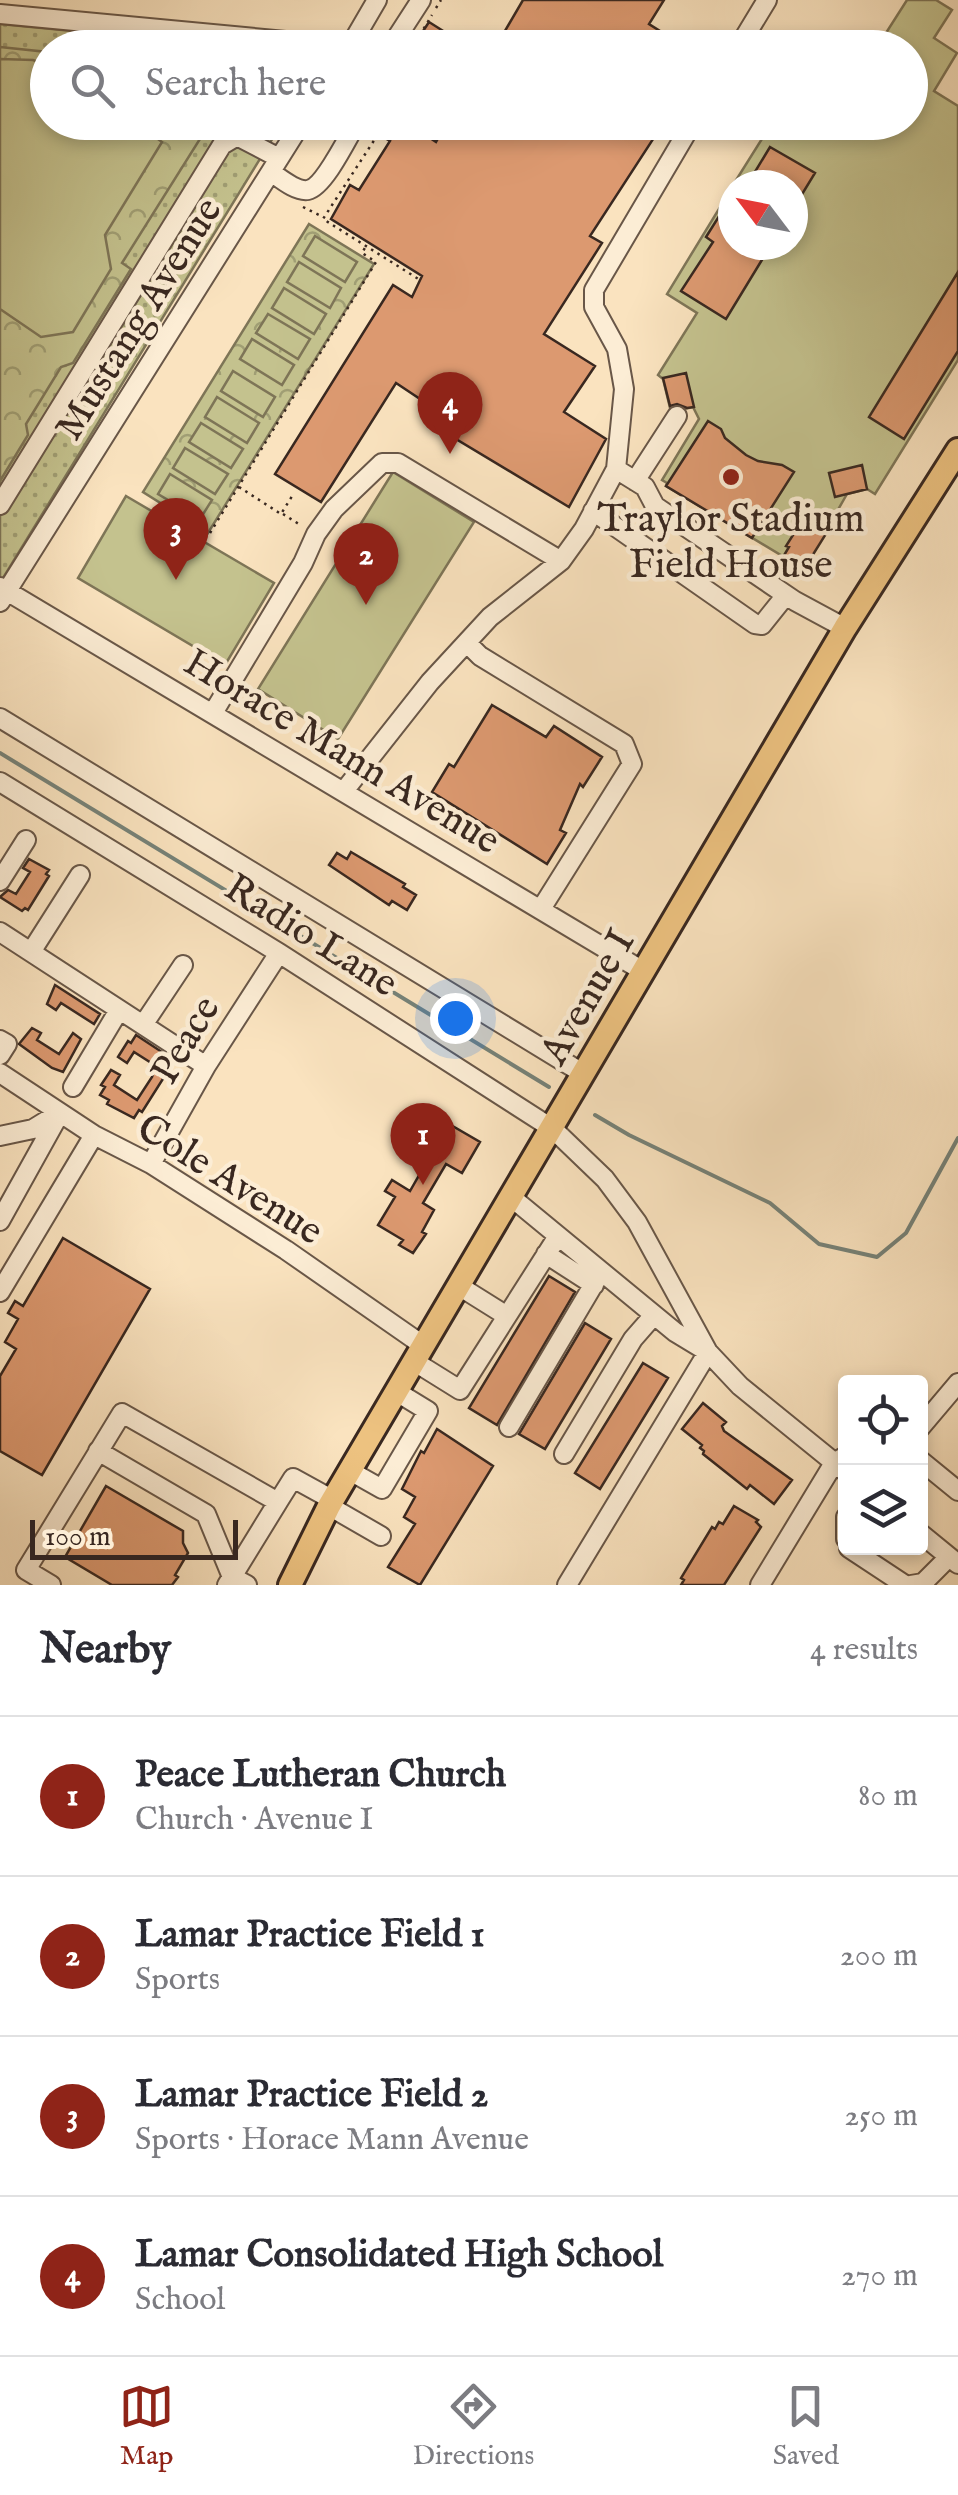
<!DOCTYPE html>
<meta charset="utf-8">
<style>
:root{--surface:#fff;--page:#f2f2f3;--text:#2b2b33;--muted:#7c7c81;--line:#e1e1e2;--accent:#8f2418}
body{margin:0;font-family:"IM FELL English",serif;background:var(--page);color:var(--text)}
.controls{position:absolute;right:30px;bottom:30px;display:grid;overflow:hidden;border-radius:10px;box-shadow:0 5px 15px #0003}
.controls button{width:90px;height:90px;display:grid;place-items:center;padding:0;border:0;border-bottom:2px solid var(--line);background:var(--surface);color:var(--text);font:50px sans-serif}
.compass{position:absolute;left:718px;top:170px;width:90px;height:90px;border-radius:50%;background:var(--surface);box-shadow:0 5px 15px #0003;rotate:302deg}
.scale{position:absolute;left:30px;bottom:25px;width:208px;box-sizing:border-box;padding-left:10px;border:5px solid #392820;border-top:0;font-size:28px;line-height:35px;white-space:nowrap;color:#392820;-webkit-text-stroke:8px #fcedd5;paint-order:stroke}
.you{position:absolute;left:455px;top:1018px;width:35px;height:35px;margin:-25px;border:8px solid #fff;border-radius:50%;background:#1a73e8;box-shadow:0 0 0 15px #1a73e833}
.badge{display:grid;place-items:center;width:65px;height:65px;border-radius:50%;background:var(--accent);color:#fff;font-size:32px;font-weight:700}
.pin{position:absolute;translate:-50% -82px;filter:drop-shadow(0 2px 5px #0008)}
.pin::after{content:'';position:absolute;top:52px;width:35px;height:30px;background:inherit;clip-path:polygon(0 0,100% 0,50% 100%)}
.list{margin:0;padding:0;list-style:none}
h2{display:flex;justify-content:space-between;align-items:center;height:130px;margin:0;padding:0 40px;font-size:42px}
h2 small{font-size:32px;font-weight:400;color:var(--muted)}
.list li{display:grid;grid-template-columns:65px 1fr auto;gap:30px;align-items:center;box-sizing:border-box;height:160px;padding:0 40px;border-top:2px solid var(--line)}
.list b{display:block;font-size:38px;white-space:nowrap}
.list p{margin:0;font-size:32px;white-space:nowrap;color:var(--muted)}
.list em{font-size:32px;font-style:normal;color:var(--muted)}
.icon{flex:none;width:55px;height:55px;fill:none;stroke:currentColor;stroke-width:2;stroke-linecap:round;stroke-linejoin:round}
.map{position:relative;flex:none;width:958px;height:1585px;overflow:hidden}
.search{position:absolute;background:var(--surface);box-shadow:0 5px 15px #0003;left:30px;right:30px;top:30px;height:110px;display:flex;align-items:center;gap:25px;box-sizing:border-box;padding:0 35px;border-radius:55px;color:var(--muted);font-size:38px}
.sheet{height:770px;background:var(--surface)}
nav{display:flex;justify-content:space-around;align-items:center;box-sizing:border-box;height:140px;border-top:2px solid var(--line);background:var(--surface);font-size:28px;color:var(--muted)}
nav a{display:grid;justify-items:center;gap:5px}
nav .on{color:var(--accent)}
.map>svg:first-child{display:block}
.grass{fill:url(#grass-dots);stroke:#7e7557;stroke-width:2.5}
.park{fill:url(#park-crowns);stroke:#7e7557;stroke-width:2.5}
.garden{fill:#c4c28e;stroke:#7e7557;stroke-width:2.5}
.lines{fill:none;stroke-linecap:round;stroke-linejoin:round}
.stream{stroke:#768278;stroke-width:4}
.building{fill:#dc9970;stroke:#392820;stroke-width:2.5}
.minor-casing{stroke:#695748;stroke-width:22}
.major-casing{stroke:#392820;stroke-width:28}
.path{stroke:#392820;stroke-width:2.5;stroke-dasharray:2.5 5;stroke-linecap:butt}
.minor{stroke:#fcedd5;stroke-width:18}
.major{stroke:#edc280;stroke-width:22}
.poi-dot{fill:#8f2418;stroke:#fcedd5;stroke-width:4}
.labels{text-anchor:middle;stroke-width:9;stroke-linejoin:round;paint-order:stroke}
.street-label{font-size:40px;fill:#392820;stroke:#fcedd5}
.poi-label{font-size:40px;fill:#392820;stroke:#fcedd5}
</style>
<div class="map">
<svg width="958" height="1585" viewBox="0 0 958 1585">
<defs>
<pattern id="grass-dots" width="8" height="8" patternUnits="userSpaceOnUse" patternTransform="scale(2.5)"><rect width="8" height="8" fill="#c4c28e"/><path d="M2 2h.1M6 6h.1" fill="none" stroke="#a09e74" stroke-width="1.8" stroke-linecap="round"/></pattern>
<pattern id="park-crowns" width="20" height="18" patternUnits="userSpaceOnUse" patternTransform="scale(2.5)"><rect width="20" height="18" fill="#c4c28e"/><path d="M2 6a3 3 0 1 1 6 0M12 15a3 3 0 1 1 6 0" fill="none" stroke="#a09e74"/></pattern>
</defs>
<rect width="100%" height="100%" fill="#fae3bf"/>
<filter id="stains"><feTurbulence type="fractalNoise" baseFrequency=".002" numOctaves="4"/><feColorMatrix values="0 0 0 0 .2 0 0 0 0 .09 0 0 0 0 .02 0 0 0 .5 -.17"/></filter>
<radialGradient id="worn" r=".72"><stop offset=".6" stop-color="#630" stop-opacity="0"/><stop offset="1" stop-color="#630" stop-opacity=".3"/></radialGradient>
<path class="grass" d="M0 24 239 47 48 48V122L282 123 0 583Z"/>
<path class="park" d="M0 47 47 52 48 122 210 123 122 263 131 269 73 363 61 367 26 424 28 435 0 481Z
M309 224 374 264 208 533 143 492Z"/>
<path class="garden" d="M907 0H936L952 10 934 38 957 53 934 91 958 106V360L875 494 867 489 847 494 804 569 666 486 667 483 662 480 699 419 693 407 671 412 663 379 658 375 697 313 667 294 733 186V245H793V185H733L772 123 910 122V48L877 47Z
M0 59 33 60 47 65 48 122 136 123 162 142 105 235 111 269 73 332 41 337 0 309Z
M315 236 357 262 345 282 303 256Z
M299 262 341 288 330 308 287 282Z
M284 288 326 314 314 334 272 308Z
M268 314 310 339 298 359 256 333Z
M252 339 294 365 282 385 240 359Z
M233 371 275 397 263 417 221 391Z
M217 397 259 423 247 443 205 417Z
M201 423 243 449 231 468 189 442Z
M185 448 228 474 215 494 173 468Z
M393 472 474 522 338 739 258 689Z
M170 474 212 500 200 519 158 494Z
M126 496 274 583 225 665 78 578Z"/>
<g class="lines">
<path class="stream" d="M0 753 549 1087
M595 1115 629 1135 770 1203 819 1244 877 1257 906 1233 958 1138"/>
</g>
<path class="building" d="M523 0H664L649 24 687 48H495Z
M429 22 470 48H412Z
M396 122H406L436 142 447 122H646L659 130 590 236 602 243 544 334 595 366 564 412 606 439 569 507 426 421 432 407 396 383 321 502 275 474 393 285 412 297 422 276 331 219 350 185 359 190 390 141 385 138Z
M770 147 815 173 793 209V185H747Z
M733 194V245H771L726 319 681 291 713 242 706 237Z
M958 272V351L904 439 869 417Z
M686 373 694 407 687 408 677 404 670 406 663 378Z
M708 421 721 429 725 438 746 455 758 461 782 465 794 472 752 538 666 486Z
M862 465 867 489 835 497 829 473Z
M809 516 829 529 804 569 783 557 789 547 786 546 800 524 802 526Z
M492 705 546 737 554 726 602 757 583 787 580 784 560 830 566 833 547 864 432 792 449 764 454 767Z
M351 852 405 884 403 887 416 895 407 910 392 901 389 905 329 865 337 853 347 859Z
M29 859 49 870 46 874 49 876 28 910 25 908 22 911 0 897 8 890 16 894 30 872 23 868Z
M55 985 100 1014 94 1024 61 1003 56 1010 47 1004Z
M32 1028 41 1033 37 1040 59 1054 73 1033 81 1039 63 1072 52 1068 19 1044Z
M136 1035 171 1058 169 1061 173 1063 142 1112 139 1110 134 1118 107 1104 109 1100 100 1095 105 1087 101 1085 111 1070 120 1075 114 1085 137 1100 152 1077 156 1066 134 1052 127 1063 118 1057 128 1041 131 1043Z
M437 1117 480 1142 462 1173 446 1164 423 1203 434 1210 422 1232 426 1234 413 1253 399 1245 403 1240 378 1225 395 1197 385 1191 392 1180 410 1191 442 1135 431 1128Z
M63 1238 150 1289 42 1475 0 1451V1376L16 1349 5 1342 18 1319 8 1313 15 1301 23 1306Z
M549 1276 575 1292 497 1425 469 1408Z
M585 1323 611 1339 545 1449 519 1434Z
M643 1363 668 1378 600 1489 575 1473Z
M703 1403 726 1422 722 1426 724 1431 792 1480 774 1504 750 1485 747 1489 703 1454 704 1451 700 1448 702 1445 682 1429Z
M437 1429 493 1466 420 1585 388 1567 415 1524 404 1517 415 1497 402 1489 421 1451 424 1453Z
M106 1486 183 1531V1543L188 1553 175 1575 178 1577 172 1585H112L65 1557Z
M734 1506 758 1520 756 1522 761 1527 724 1585H681L684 1580 681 1578 712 1527 715 1529 719 1522 723 1524Z"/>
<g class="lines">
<defs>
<path id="minor" d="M0 14 350 47
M349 48 377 0
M390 48 421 0
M738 48 767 0
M271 172C280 178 296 192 308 190 324 187 348 137 357 122
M616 469 645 487 655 506 795 601 845 628
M635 481 677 416
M0 505 222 145 237 136 279 158
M593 511 755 624 762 625 786 595
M0 587 643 971
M0 602 302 122
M467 643 480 656 624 744 632 764 541 909
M213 713 303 563 316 534 334 509 382 463H398L561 561
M0 718 584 1074
M0 782 279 953 553 1129 605 1179 637 1222 708 1352 740 1386 846 1472
M344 791 430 682 490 617 561 561 584 529 616 469 624 389 617 349 594 307V290L693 122
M0 881 26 840
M0 932 206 1066
M31 952 80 875
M143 1025 183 965
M0 1040 7 1044 0 1055
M0 1073 94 1135 151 1164 286 1250 424 1346
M73 1087 119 1010
M0 1136 33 1129 59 1113
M151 1164 206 1066 279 953
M511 1197 675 1332 708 1352 567 1585
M0 1221 60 1113
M546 1254 594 1285
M459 1286 507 1316
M0 1292 94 1135
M415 1362 460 1390 558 1236
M509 1427 601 1272
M920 1428 958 1383
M98 1451 206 1514 232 1577 247 1585
M564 1454 633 1339 654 1315
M920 1460 958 1491
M350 1471 382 1489 428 1411 397 1392
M278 1502 293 1478 333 1500
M329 1506 381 1536
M846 1517V1539
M920 1533 958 1564
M849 1548 905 1585
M51 1585 26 1570 122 1413 278 1502 227 1585
M760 1585 834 1463 844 1457
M911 1585 923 1583 949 1557"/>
<path id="major" d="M290 1585 329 1506 845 628 958 450"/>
</defs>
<use href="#minor" class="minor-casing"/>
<use href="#major" class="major-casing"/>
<path class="path" d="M436 8 441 0
M412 48 432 15
M386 122 323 219 420 280
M303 207 323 217
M239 487 281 514 294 493
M283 514 302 526
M210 533 376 262 362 253 366 246"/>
<use href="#minor" class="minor"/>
<use href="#major" class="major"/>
</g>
<circle class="poi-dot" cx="731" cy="477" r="10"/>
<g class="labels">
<g class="street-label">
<text transform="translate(137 318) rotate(-58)" y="14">Mustang Avenue</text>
<text transform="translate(343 750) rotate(31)" y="14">Horace Mann Avenue</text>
<text transform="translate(312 934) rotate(32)" y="14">Radio Lane</text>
<text transform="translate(586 996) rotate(-60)" y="14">Avenue I</text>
<text transform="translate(184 1039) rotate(-59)" y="14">Peace</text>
<text transform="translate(231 1178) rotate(32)" y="14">Cole Avenue</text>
</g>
<g class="poi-label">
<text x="731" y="531">Traylor Stadium<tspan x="731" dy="46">Field House</tspan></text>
</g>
</g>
<rect width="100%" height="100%" filter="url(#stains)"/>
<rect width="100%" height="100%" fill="url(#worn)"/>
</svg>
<div class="controls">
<button><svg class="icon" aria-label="locate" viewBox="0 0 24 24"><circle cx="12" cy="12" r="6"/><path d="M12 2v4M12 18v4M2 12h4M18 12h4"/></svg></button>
<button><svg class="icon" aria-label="layers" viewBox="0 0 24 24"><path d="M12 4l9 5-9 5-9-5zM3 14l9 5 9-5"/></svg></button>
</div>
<svg class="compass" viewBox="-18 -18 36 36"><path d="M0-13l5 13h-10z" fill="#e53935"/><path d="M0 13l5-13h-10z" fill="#7c7c81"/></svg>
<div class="scale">100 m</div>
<div class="you"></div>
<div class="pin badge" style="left:423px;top:1185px">1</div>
<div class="pin badge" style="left:366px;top:605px">2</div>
<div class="pin badge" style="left:176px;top:580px">3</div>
<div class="pin badge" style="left:450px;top:454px">4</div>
<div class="search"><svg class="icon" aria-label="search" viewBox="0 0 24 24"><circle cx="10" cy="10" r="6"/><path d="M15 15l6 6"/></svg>Search here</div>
</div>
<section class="sheet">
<h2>Nearby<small>4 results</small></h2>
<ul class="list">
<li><span class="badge">1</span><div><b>Peace Lutheran Church</b><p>Church · Avenue I</p></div><em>80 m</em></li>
<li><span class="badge">2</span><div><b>Lamar Practice Field 1</b><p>Sports</p></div><em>200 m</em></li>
<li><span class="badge">3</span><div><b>Lamar Practice Field 2</b><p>Sports · Horace Mann Avenue</p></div><em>250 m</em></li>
<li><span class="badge">4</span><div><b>Lamar Consolidated High School</b><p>School</p></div><em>270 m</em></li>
</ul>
</section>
<nav>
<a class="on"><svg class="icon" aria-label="map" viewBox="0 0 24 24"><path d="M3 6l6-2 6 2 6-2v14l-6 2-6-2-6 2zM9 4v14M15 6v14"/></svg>Map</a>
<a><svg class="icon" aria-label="directions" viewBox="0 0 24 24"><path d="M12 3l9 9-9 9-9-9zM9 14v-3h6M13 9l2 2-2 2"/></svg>Directions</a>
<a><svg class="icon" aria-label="saved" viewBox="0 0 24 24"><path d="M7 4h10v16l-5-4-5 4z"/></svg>Saved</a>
</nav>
